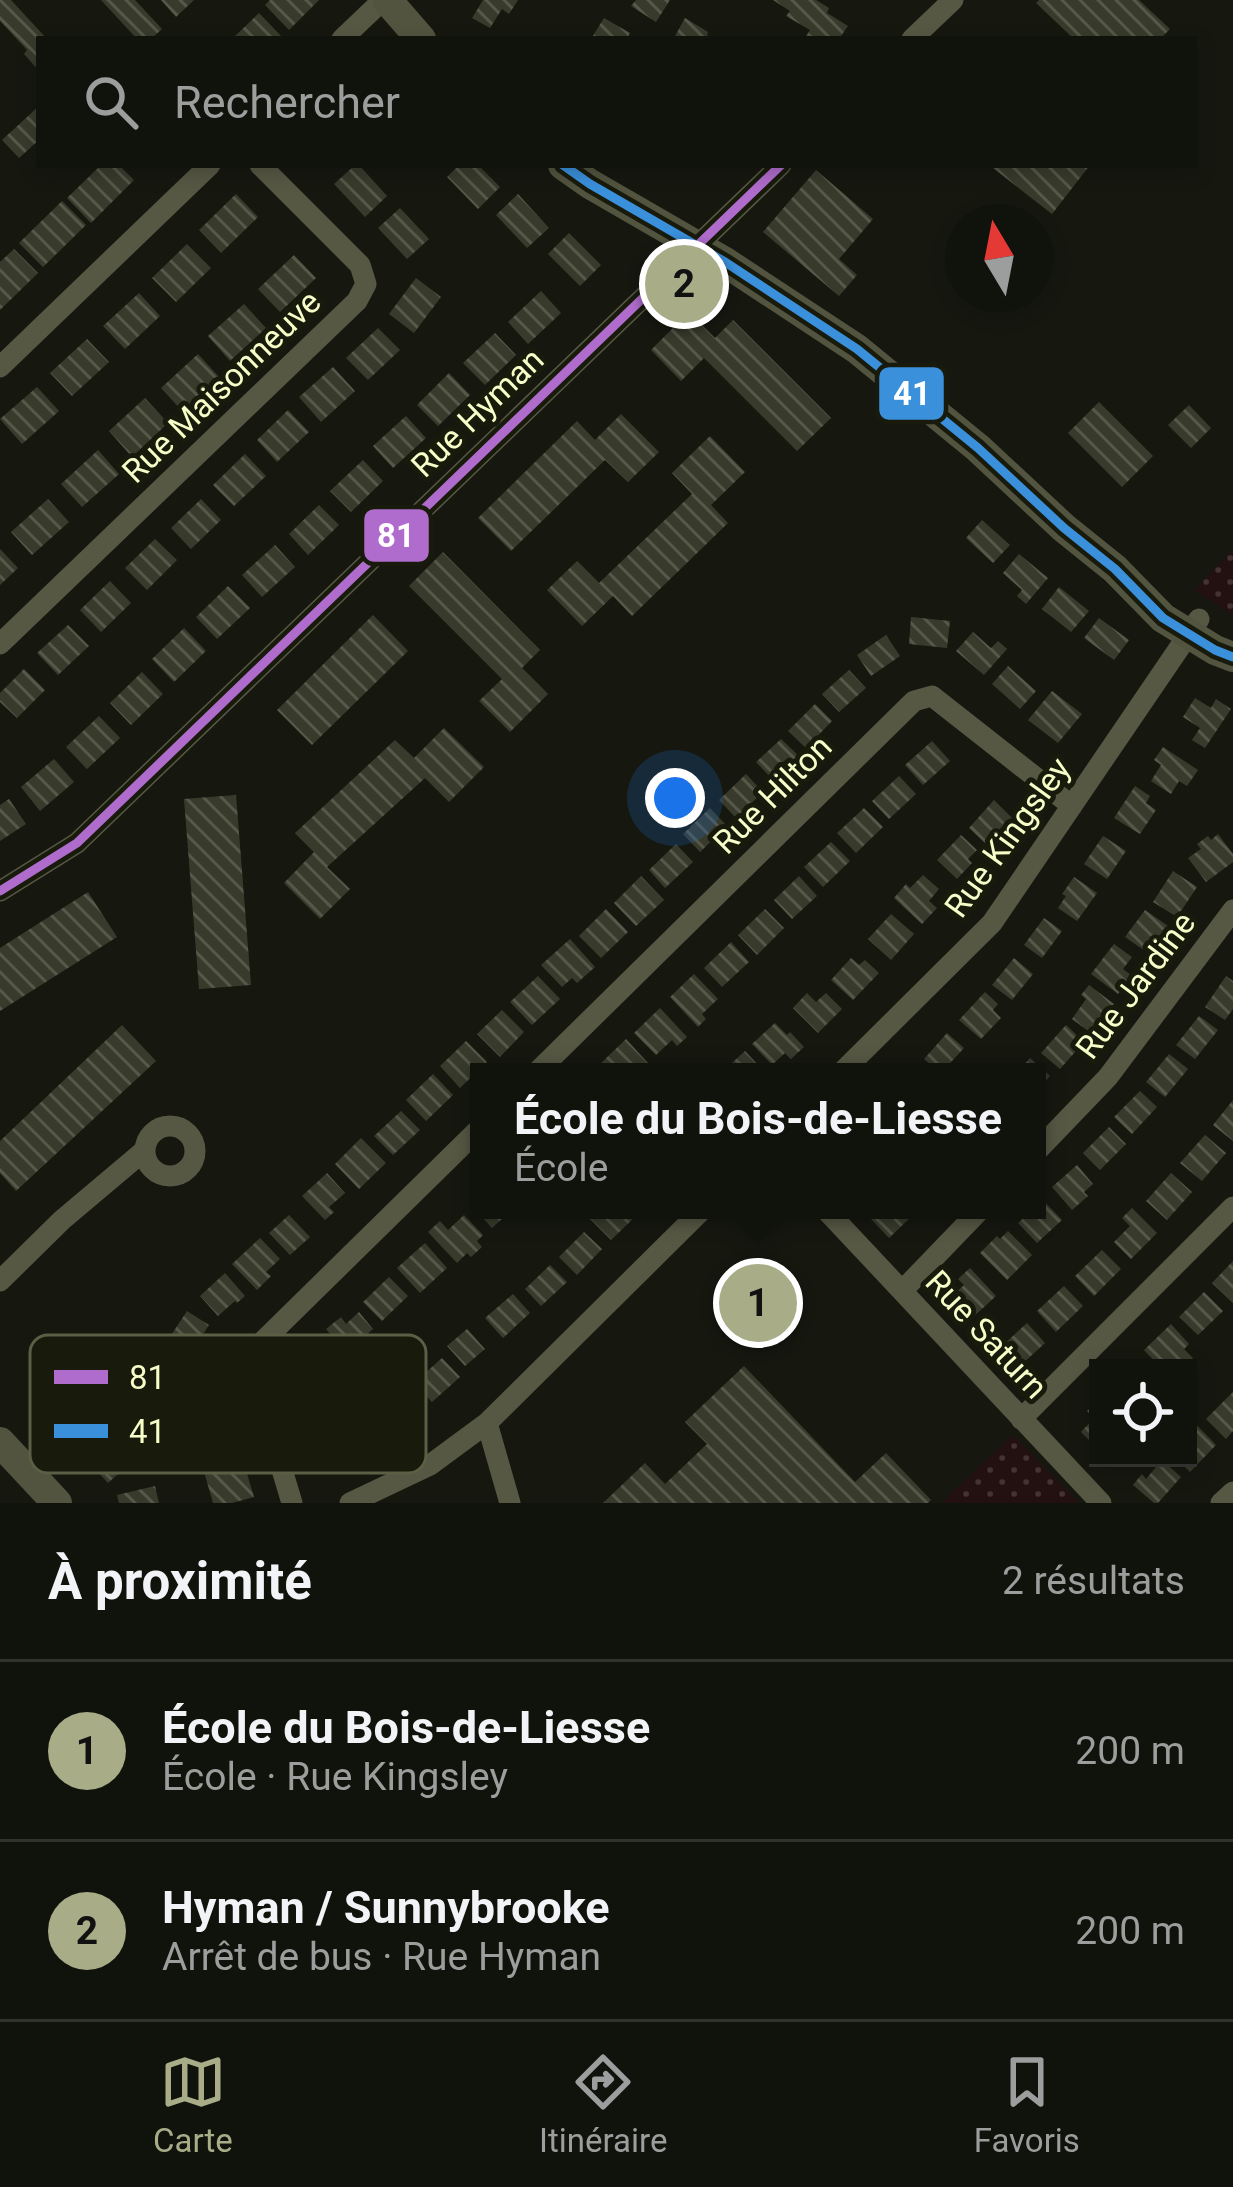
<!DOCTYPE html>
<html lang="fr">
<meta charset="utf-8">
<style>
:root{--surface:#10120c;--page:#1e201a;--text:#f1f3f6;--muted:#9c9e9d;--line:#30322d;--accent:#a8ad88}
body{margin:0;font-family:Roboto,sans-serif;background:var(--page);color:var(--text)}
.controls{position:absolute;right:36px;bottom:36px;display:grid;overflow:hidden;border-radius:0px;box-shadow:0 6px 18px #0003}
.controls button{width:108px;height:108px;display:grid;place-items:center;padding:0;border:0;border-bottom:3px solid var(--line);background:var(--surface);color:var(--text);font:60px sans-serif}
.compass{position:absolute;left:945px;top:204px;width:108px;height:108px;border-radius:50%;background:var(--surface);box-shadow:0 6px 18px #0003;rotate:350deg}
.you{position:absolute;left:675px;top:798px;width:42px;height:42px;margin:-30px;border:9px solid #fff;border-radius:50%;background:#1a73e8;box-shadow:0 0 0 18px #1a73e833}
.badge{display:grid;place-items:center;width:78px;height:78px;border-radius:50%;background:var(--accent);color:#111;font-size:39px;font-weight:700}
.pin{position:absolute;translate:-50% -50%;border:6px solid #fff;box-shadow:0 3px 12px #0006}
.popup{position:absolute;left:470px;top:1063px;width:576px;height:156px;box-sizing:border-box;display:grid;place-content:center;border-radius:0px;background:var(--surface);filter:drop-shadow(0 3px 9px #0005);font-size:39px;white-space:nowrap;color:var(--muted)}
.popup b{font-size:45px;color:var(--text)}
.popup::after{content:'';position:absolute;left:50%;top:100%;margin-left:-24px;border:24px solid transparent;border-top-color:var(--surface)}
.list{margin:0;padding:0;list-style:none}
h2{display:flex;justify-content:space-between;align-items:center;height:156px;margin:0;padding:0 48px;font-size:51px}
h2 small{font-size:39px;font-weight:400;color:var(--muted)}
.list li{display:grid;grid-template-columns:78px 1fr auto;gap:36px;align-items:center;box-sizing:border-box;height:180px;padding:0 48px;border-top:3px solid var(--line)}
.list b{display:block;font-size:45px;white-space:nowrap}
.list p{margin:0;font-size:39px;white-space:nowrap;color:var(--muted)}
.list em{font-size:39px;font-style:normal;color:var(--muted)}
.icon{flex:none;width:66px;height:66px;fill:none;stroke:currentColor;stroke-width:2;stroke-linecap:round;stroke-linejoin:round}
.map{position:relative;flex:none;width:1233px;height:1503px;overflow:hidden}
.search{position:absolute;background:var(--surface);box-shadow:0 6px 18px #0003;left:36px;right:36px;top:36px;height:132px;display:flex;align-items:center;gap:30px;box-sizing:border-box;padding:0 42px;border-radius:0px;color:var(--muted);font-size:45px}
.sheet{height:516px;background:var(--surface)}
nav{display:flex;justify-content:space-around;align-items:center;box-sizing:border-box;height:168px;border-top:3px solid var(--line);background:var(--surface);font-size:33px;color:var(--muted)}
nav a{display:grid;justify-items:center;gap:6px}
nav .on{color:var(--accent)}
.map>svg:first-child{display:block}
.park{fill:url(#park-dots)}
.building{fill:url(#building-back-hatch)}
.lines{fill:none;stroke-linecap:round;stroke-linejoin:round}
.street{stroke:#575844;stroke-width:21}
.secondary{stroke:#52543f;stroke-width:30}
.bus-1-casing{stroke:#181b0c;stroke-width:18}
.bus-2-casing{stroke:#181b0c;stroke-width:18}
.bus-1{stroke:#b06ccc;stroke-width:9}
.bus-2{stroke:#3a90db;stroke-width:9}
.labels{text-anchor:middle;stroke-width:10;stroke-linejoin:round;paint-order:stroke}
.street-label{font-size:33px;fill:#f7fdc8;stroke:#181b0c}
.key{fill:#181b0c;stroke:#5b5f44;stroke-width:3}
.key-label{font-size:33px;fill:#f7fdc8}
.line-badge{stroke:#181b0c;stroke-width:4.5}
.badge-label{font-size:33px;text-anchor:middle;font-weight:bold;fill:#fff}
</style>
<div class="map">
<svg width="1233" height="1503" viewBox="0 0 1233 1503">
<defs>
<pattern id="park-dots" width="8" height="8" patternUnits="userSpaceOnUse" patternTransform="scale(3)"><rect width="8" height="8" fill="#231010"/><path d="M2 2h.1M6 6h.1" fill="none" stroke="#443431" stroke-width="1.8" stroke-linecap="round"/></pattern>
<pattern id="building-back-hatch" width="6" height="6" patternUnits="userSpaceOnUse" patternTransform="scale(3)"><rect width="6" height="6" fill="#383b2c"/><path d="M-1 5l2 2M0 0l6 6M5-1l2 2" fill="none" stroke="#565849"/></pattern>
</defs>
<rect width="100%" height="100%" fill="#161810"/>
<path class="park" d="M1233 550V615L1194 590Z
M1013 1435 1079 1503H941Z"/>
<path class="building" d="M0 0H11L47 39H39V71L24 54 27 50 0 21Z
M101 0H135L162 29 151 39H137Z
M161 0H194L176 17Z
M270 0H319L289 30 265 5Z
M483 0H518L509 14 502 9 490 28 472 18Z
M636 0H670L656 22 631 6Z
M773 0H816L829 8 827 13 848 26 839 39H811L806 36 810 30 786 16 790 11Z
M1039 0H1139L1170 29 1160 39H1074L1036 3Z
M259 13 284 39H232Z
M604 18 630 33 627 39H591Z
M685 18 708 32 707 35 714 39H679L675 36Z
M39 106V140L19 158 2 140Z
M101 165H119L134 180 91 223 67 198Z
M355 165H359L387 196 365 217 334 184Z
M459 165H478L500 187 478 209 447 177Z
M989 165H1090L1052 214Z
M816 170 873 219 839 259 857 275 839 296 763 232Z
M236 194 258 217 221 253 199 230Z
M518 194 549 228 527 248 496 215Z
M62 201 86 225 43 267 19 243Z
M400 208 429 239 407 259 378 228Z
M569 233 601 265 580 286 548 254Z
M187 244 211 268 176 302 152 278Z
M14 249 38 273 0 310V262Z
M294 255 316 278 280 312 258 289Z
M416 278 441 297 414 333 389 314Z
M541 291 561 313 528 344 508 322Z
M139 293 160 316 125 349 103 326Z
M244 304 266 328 230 361 208 336Z
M689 312 715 338 733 320 831 418 797 451 704 358 681 381 651 350Z
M378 328 400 350 368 380 346 358Z
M495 333 516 355 485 385 463 363Z
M87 339 109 362 72 396 50 373Z
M198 354 219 377 182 411 161 388Z
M333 367 355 391 321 422 299 397Z
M449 373 470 395 438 426 417 405Z
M37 387 59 411 22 444 0 419Z
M145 398 168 423 132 457 109 431Z
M1099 402 1153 456 1122 487 1068 433Z
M1189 405 1211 428 1191 448 1168 425Z
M288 410 309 432 277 462 257 440Z
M621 414 659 452 628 482 605 460 511 551 478 518 577 421 595 440Z
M406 416 426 438 393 468 373 446Z
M710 436 745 472 711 505 728 523 632 616 613 596 582 626 547 590 577 561 599 583 692 494 672 473Z
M98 450 119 474 82 507 61 484Z
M245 454 266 476 234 506 213 485Z
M363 460 383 481 351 512 330 491Z
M48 499 69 522 32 555 11 532Z
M201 499 221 520 191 549 171 528Z
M319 505 339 525 308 555 289 534Z
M982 520 1010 545 993 563 966 538Z
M155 539 177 560 147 590 125 568Z
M275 545 295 567 262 597 242 575Z
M0 549 18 568 0 585Z
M443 552 540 650 522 668 548 694 510 732 479 701 502 679 409 586Z
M1019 554 1048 578 1026 604 1017 596 1022 590 1003 573Z
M110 581 131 603 101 632 80 610Z
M228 586 250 608 217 639 196 617Z
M1059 587 1089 611 1071 632 1042 609Z
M373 615 408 651 312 745 277 710Z
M911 617 950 621 947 648 909 644Z
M1099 618 1129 640 1114 660 1084 638Z
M68 625 89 646 58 675 37 653Z
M184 628 206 651 174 682 152 659Z
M973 632 991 648 998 641 1007 649 984 675 956 651Z
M886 635 900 656 871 676 857 655Z
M1008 666 1036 691 1020 709 992 684Z
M24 669 45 690 17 718 0 702V693Z
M849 670 866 688 839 712 822 694Z
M142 672 163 694 131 725 110 703Z
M1052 691 1082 714 1058 743 1028 720Z
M1195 698 1211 708 1216 699 1231 709 1205 748 1192 740 1200 728 1183 717Z
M815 704 832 721 806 748 788 731Z
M99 716 120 738 87 769 66 747Z
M444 728 484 767 449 802 425 778 327 867 350 889 320 919 284 883 314 852 295 833 395 740 414 758Z
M781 739 801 758 776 783 756 762Z
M932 741 950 761 923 785 905 765Z
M1163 747 1198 770 1187 786 1179 781 1171 794 1151 781 1161 765 1154 760Z
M54 759 74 782 40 811 21 787Z
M746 774 763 792 736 818 719 800Z
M899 776 916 794 889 819 872 801Z
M1135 786 1150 796 1146 803 1156 810 1140 834 1114 818Z
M236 795 251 985 199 989 184 799Z
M9 799 26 824 0 841V805Z
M994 800 1012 818 987 845 969 828Z
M710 808 727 826 700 852 683 834Z
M864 808 883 827 856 853 837 833Z
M1218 834 1233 854V862L1206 882 1188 858 1201 849 1197 844 1208 836 1211 840Z
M961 835 977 850 968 859 972 863 957 879 937 860Z
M1103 836 1126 851 1107 879 1084 864Z
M831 842 850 861 823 887 804 867Z
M676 844 693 862 665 888 649 870Z
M1173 871 1197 887 1177 917 1153 902Z
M923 875 939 889 929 901 937 908 922 924 894 898 906 884 910 888Z
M641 876 664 900 636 926 614 903Z
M799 876 817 896 792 919 774 900Z
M1074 877 1097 893 1077 921 1058 908 1066 896 1062 894Z
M88 892 117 937 0 1011V948Z
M606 909 628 932 601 958 579 936Z
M765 909 784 928 757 955 738 935Z
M1145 910 1168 926 1148 953 1125 937Z
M891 914 914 934 891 960 868 939Z
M1044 918 1062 931 1042 958 1024 945Z
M570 939 595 967 577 983 572 978 562 987 541 965Z
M731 942 749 962 722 987 704 968Z
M1114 944 1132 957 1123 969 1132 976 1118 994 1091 974Z
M851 958 859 965 865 960 879 973 853 1000 831 980Z
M1014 958 1033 974 1012 1000 992 985Z
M694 974 718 999 702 1014 706 1019 698 1027 670 997Z
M538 976 560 999 532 1025 510 1002Z
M1226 976 1233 981V1009L1225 1020 1205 1007Z
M1089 985 1114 1004 1091 1033 1072 1019 1086 999 1081 995Z
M985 992 998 1004 993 1010 1001 1018 981 1039 959 1020Z
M807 993 816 1002 826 993 842 1009 818 1033 793 1008Z
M660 1008 687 1037 677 1046 672 1040 656 1055 634 1033Z
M502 1010 524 1032 500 1057 477 1034Z
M1199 1016 1218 1030 1195 1059 1176 1045Z
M775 1023 787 1035 790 1032 804 1047 791 1059 785 1053 772 1065 752 1044Z
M122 1025 156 1061 16 1191 0 1173V1141Z
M1066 1025 1084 1042 1060 1069 1041 1053Z
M947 1033 964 1048 942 1072H939L924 1059Z
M626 1039 648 1063 638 1072H607L600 1064Z
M466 1041 487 1062 460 1088 440 1066Z
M745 1051 765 1072H722Z
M1169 1054 1188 1069 1165 1097 1146 1082Z
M1030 1058 1050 1076 1037 1091V1072H1018Z
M433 1074 453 1095 426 1121 406 1100Z
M1140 1091 1157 1107 1132 1134 1114 1117Z
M1233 1100V1141L1213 1125Z
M401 1111 420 1130 393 1155 374 1136Z
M1109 1127 1126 1144 1100 1170 1083 1153Z
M1205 1135 1226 1153 1202 1181 1180 1163Z
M361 1138 386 1163 359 1189 335 1164Z
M1077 1165 1093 1184 1084 1192 1088 1196 1072 1210 1052 1187Z
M327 1173 345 1193 329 1207 334 1212 325 1220 302 1196Z
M1171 1173 1192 1192 1167 1220 1146 1201Z
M479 1199V1210H512L492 1228 472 1206Z
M1043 1200 1062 1220 1037 1243 1018 1223 1032 1210H1037V1205Z
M1132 1208 1157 1233 1131 1259 1114 1242 1130 1226 1122 1218Z
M591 1210H629L636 1216 611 1240 586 1215Z
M879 1210H909L914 1214 889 1238 870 1218Z
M289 1215 310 1237 290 1255 269 1233Z
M464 1215 483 1235 477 1241 482 1247 471 1257 467 1253 457 1263 428 1232 440 1221 448 1230Z
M1008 1231 1032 1255 1007 1280 980 1253 997 1236 1000 1239Z
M584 1232 602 1249 577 1275 559 1257Z
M260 1238 280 1259 266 1272 271 1276 257 1290 232 1264Z
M425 1243 447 1268 420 1293 397 1268Z
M1102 1250 1121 1269 1094 1296 1075 1276Z
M1233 1261V1303L1212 1283Z
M550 1265 567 1282 541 1306 525 1289Z
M970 1268 996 1296 971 1319 951 1297 964 1285 958 1279Z
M225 1273 245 1296 237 1303 235 1301 218 1316 200 1296Z
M389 1277 408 1296 382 1321 363 1302Z
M1064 1286 1083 1306 1056 1332 1037 1311Z
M1204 1292 1223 1311 1198 1335 1179 1317Z
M513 1294 530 1313 503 1338 485 1318Z
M187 1311 209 1325 188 1357 166 1343Z
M359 1312 373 1329 364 1337 369 1344 351 1359 326 1329 341 1317 346 1324Z
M1027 1323 1045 1343 1020 1366 1002 1346Z
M1171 1324 1189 1344 1184 1349 1193 1358 1182 1368H1173L1168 1362 1161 1368 1144 1350Z
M467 1329 485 1349 465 1366 447 1346Z
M321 1357 345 1393 313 1415 302 1397 311 1391 299 1373Z
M442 1358 460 1377 432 1402 414 1383Z
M744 1366 855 1482 886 1453 931 1500 928 1503H603L645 1463 665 1484 707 1444 685 1422Z
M184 1368 192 1414 167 1417 165 1401 154 1402 152 1383 164 1382 163 1371Z
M74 1389 97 1412 68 1441 57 1429 65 1421 53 1409Z
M409 1392 427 1412 401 1437 382 1417Z
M1233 1392V1431L1226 1439 1206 1419Z
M1098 1399V1449L1081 1432 1094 1418 1087 1411Z
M218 1411 235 1443 211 1456 194 1423Z
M1188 1416 1216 1445 1190 1472 1176 1458H1188Z
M349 1417 356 1432 364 1428 373 1449 338 1464 331 1448 320 1453 312 1433Z
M107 1443 128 1465 108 1483 87 1460 90 1458 85 1452 93 1445 98 1451Z
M242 1457 254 1497 232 1503H213L203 1468Z
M1162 1460 1181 1477 1158 1503H1154L1133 1485 1142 1474 1146 1479Z
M155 1486 159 1503H119L117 1495Z"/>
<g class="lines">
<path class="street" d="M342 39 383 0
M912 39 953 0
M0 367 210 165
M0 644 357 301 366 284 360 265 260 165
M0 891 77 843 781 165
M537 1072 914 701 932 696 1072 806
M842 1072 992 923 1199 619
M145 1151a25 25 0 1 1 50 0a25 25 0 1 1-50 0Z
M1037 1151 1108 1077 1233 910
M826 1210 1101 1503
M0 1281 62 1220 145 1150
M902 1291 980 1210
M1021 1419 1233 1207
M487 1423 510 1503
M292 1503 254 1376V1360L259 1345 479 1129
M350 1503 430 1465 487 1423 702 1210
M1221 1503 1233 1492"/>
<path class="secondary" d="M387 0 421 39
M563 165 590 184 725 262 857 349 978 448 1064 528 1115 569 1163 618 1215 650 1233 657
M0 1442 57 1503"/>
<defs>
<path id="bus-1" d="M0 891 77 843 781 165"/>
<path id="bus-2" d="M563 165 590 184 725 262 857 349 978 448 1064 528 1115 569 1163 618 1215 650 1233 657"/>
</defs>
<use href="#bus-1" class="bus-1-casing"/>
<use href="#bus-2" class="bus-2-casing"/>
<use href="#bus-1" class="bus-1"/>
<use href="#bus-2" class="bus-2"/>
</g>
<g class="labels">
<g class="street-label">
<text transform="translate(221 386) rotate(-44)" y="12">Rue Maisonneuve</text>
<text transform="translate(477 412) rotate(-44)" y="12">Rue Hyman</text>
<text transform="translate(772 794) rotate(-45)" y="12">Rue Hilton</text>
<text transform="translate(1007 837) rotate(-54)" y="12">Rue Kingsley</text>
<text transform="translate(1135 985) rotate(-53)" y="12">Rue Jardine</text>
<text transform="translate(987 1334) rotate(47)" y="12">Rue Saturn</text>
</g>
</g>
<rect x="30" y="1335" width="396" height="138" rx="18" class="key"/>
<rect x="54" y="1370" width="54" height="14" fill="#b06ccc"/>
<rect x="54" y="1424" width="54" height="14" fill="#3a90db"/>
<g class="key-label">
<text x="129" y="1389">81</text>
<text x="129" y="1443">41</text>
</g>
<g class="line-badge">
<rect x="877" y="365" width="69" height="57" rx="12" fill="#3a90db"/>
<rect x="362" y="507" width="69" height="57" rx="12" fill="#b06ccc"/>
</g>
<g class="badge-label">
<text x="912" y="405">41</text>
<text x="396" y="547">81</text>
</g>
</svg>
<div class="controls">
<button><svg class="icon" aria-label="locate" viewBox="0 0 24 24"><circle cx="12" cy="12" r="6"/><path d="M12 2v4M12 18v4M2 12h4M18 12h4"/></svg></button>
</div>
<svg class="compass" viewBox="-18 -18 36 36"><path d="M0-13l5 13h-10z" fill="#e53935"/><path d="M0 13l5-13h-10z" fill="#9c9e9d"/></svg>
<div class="you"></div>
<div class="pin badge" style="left:758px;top:1303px">1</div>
<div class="popup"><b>École du Bois-de-Liesse</b>École</div>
<div class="pin badge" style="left:684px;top:284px">2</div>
<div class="search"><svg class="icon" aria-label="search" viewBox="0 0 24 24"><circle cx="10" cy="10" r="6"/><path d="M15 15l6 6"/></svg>Rechercher</div>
</div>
<section class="sheet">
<h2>À proximité<small>2 résultats</small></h2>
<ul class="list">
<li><span class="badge">1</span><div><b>École du Bois-de-Liesse</b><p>École · Rue Kingsley</p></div><em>200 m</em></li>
<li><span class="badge">2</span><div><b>Hyman / Sunnybrooke</b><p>Arrêt de bus · Rue Hyman</p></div><em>200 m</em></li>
</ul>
</section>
<nav>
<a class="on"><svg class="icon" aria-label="map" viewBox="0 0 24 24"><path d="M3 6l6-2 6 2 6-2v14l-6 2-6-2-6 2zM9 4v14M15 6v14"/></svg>Carte</a>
<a><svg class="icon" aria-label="directions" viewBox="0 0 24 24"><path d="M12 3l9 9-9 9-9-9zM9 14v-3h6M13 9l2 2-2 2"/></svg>Itinéraire</a>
<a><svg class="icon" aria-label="saved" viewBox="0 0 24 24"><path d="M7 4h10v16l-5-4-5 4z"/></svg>Favoris</a>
</nav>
